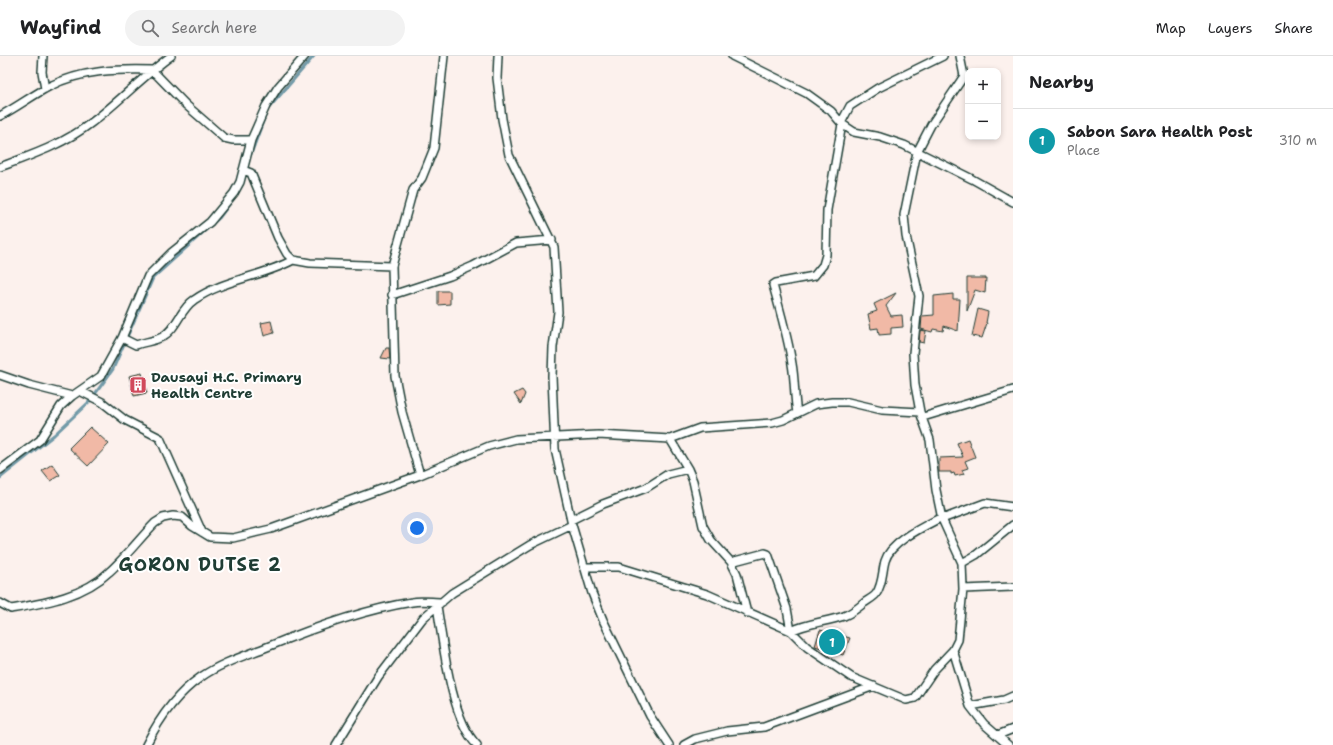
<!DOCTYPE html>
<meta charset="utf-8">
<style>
:root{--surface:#fff;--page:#f2f2f2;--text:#202124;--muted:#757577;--line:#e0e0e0;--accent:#d1495b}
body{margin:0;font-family:"Shantell Sans",sans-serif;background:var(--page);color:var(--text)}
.controls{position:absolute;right:12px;top:12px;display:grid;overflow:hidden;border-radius:8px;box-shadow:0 2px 6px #0003}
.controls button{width:36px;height:36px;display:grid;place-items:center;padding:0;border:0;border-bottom:1px solid var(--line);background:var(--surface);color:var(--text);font:20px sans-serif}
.you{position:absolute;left:417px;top:472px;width:14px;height:14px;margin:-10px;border:3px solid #fff;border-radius:50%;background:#1a73e8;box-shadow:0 0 0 6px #1a73e833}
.badge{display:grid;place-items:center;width:26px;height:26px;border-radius:50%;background:var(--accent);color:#fff;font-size:13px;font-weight:700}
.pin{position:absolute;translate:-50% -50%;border:2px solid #fff;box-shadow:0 1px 4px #0006}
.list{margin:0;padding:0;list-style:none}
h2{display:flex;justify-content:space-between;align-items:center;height:52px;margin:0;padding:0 16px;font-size:17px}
h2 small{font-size:13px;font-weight:400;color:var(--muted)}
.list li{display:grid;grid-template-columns:26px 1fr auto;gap:12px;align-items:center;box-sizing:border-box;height:64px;padding:0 16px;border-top:1px solid var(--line)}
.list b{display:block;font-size:15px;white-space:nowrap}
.list p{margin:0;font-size:13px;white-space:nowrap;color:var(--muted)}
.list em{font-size:13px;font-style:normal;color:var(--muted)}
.icon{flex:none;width:22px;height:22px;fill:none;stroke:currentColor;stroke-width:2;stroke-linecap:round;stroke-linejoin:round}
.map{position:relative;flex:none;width:1013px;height:689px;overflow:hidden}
header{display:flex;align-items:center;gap:24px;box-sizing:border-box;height:56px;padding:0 20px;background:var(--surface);border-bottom:1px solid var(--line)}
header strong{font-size:19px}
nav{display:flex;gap:22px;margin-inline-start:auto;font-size:14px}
.search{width:280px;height:36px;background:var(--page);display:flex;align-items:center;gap:10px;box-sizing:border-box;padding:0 14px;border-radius:22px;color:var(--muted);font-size:15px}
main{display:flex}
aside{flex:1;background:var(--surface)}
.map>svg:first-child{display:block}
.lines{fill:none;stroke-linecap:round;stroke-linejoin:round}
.stream{stroke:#729aa8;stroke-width:3}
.building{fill:#f1b9a6;stroke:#1f3d34}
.street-casing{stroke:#1f3d34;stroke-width:10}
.street{stroke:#fff;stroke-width:7}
.labels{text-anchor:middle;stroke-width:4;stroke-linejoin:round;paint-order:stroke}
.poi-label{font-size:14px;font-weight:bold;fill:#1f3d34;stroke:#fff;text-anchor:start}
.district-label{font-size:18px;font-weight:bold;letter-spacing:1px;fill:#1f3d34;stroke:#fff}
</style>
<header>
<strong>Wayfind</strong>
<div class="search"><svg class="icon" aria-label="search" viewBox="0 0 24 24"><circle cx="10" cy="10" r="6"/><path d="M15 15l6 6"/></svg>Search here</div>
<nav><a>Map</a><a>Layers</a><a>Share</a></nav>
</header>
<main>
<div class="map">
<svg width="1013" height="689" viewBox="0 0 1013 689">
<rect width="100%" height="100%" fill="#fcf1ed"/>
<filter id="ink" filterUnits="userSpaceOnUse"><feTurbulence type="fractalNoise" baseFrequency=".025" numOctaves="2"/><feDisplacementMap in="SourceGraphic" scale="8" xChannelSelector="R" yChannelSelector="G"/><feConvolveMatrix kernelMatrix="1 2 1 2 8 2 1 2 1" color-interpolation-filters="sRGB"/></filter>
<g filter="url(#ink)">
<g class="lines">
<path class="stream" d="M268 53 314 0
M251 98 265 60
M236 139 242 128
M0 422 54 379 90 345 113 313 153 222 219 162 233 143"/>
</g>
<path class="building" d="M967 222H986L985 237 975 234 967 255Z
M438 235H450V248L438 249Z
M896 237 886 250 891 260 902 259 903 271 891 272V278L879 279 878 272 871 273 868 258 877 255 874 248Z
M953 238V243H960L958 275 944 270 943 275 933 273 932 276 921 273 922 260 934 259V240Z
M978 253 988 256 986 267H987L982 282 972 280Z
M271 265 274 277 264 280 261 267Z
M920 274 926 275 924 287 919 286Z
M386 292H389L390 303 381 302Z
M142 317 147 337 134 340 129 320Z
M522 334 525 338 521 348 514 338Z
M90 371 109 388 88 410 69 392Z
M968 383 975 401 965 405 968 412 962 414 964 418 955 420 954 417 951 418V416H939V402L963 401 957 387Z
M52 408 60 419 50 425 42 415Z
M820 574 850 582 843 599 815 590Z"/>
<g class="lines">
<defs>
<path id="street" d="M43 0 42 16 45 33
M498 0 497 22 502 63 509 99 554 191 558 256 553 291 552 320 555 393 572 469 592 537 603 564 650 660 669 689
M732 0 806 37 831 55 842 68 854 76 880 81 904 89 972 123 1013 146
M0 60C17 51 33 39 50 30 82 14 117 13 152 14L186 49 224 82 233 84H251
M841 67 850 50 878 32 943 0
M0 111C32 99 64 88 91 67 119 46 143 20 171 0
M243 114 251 117 278 182 287 198 293 204 310 207 392 210
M392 239 450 220 473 210 516 187 552 184
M122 282 136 289C144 286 155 285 162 281 177 273 180 253 194 244 224 223 262 221 293 204
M0 319 29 329 72 340
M80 335 102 346 125 364 160 382 202 476
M797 357C794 340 795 324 792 308 788 281 780 255 773 229L776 227 814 220 823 209 826 199 827 154 842 68
M923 361 1013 334
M670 383 688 413 693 425 703 470 711 484 731 506 737 518 747 557
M0 414 40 384 61 350 72 340 101 320 122 282 148 220 171 197 210 166 234 137 240 126 251 84 266 50 278 31 305 0
M420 419 402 356 395 320 392 210 413 134 422 122 434 92 444 0
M942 463 985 447 1013 451
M571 464 603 448 646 432 668 418 688 413
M731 506 765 497 768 498 787 553 791 575C808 567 826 566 844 560 852 557 858 552 864 547 868 544 874 541 876 538 883 528 882 516 885 505 890 486 925 470 942 461
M962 507 976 499 1013 469
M584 511H619L707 538 791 575 807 591 851 621 906 644 915 642 934 614 953 594 958 584 963 533 962 507 942 463 936 434 930 384 920 356 915 329 913 297 919 240 906 180 904 159 917 96 931 69 964 20 960 0
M963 533 1013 531
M0 547 11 553C45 547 83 541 109 516 125 502 140 482 155 467L163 462 173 460 182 461 192 470 210 481 233 482 271 473 420 419 489 390 516 383 598 379 670 383 700 372 772 367 783 364 816 348 832 346H848L882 354 920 356
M437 550C443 586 451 664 477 689
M953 594 970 650 984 668 1008 689
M970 650 1004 644 1013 640
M998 679 1013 673
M146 689C159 663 176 638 201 621 221 607 244 600 267 591 313 572 362 554 412 546 421 544 432 546 442 546
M336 689 378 621 423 562 452 537 530 489 572 469
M684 689 695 683 727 675 764 671 874 630"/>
</defs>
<use href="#street" class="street-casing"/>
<use href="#street" class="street"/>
</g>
</g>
<defs>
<symbol id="building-square" viewBox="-11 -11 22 22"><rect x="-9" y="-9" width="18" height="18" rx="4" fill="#d1495b" stroke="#fff"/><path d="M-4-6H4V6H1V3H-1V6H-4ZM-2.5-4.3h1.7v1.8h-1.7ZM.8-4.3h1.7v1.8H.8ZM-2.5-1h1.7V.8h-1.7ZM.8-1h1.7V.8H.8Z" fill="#fff"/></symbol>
</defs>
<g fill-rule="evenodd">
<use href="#building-square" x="128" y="319" width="20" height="20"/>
</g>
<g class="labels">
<g class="poi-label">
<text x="151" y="326">Dausayi H.C. Primary<tspan x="151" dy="16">Health Centre</tspan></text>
</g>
<g class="district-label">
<text x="200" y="515">GORON DUTSE 2</text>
</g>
</g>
</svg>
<div class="controls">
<button>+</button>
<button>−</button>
</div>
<div class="you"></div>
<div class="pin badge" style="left:832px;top:586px;background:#0f9aa8">1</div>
</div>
<aside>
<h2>Nearby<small></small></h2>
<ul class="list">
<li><span class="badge" style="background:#0f9aa8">1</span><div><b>Sabon Sara Health Post</b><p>Place</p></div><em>310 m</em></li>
</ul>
</aside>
</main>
